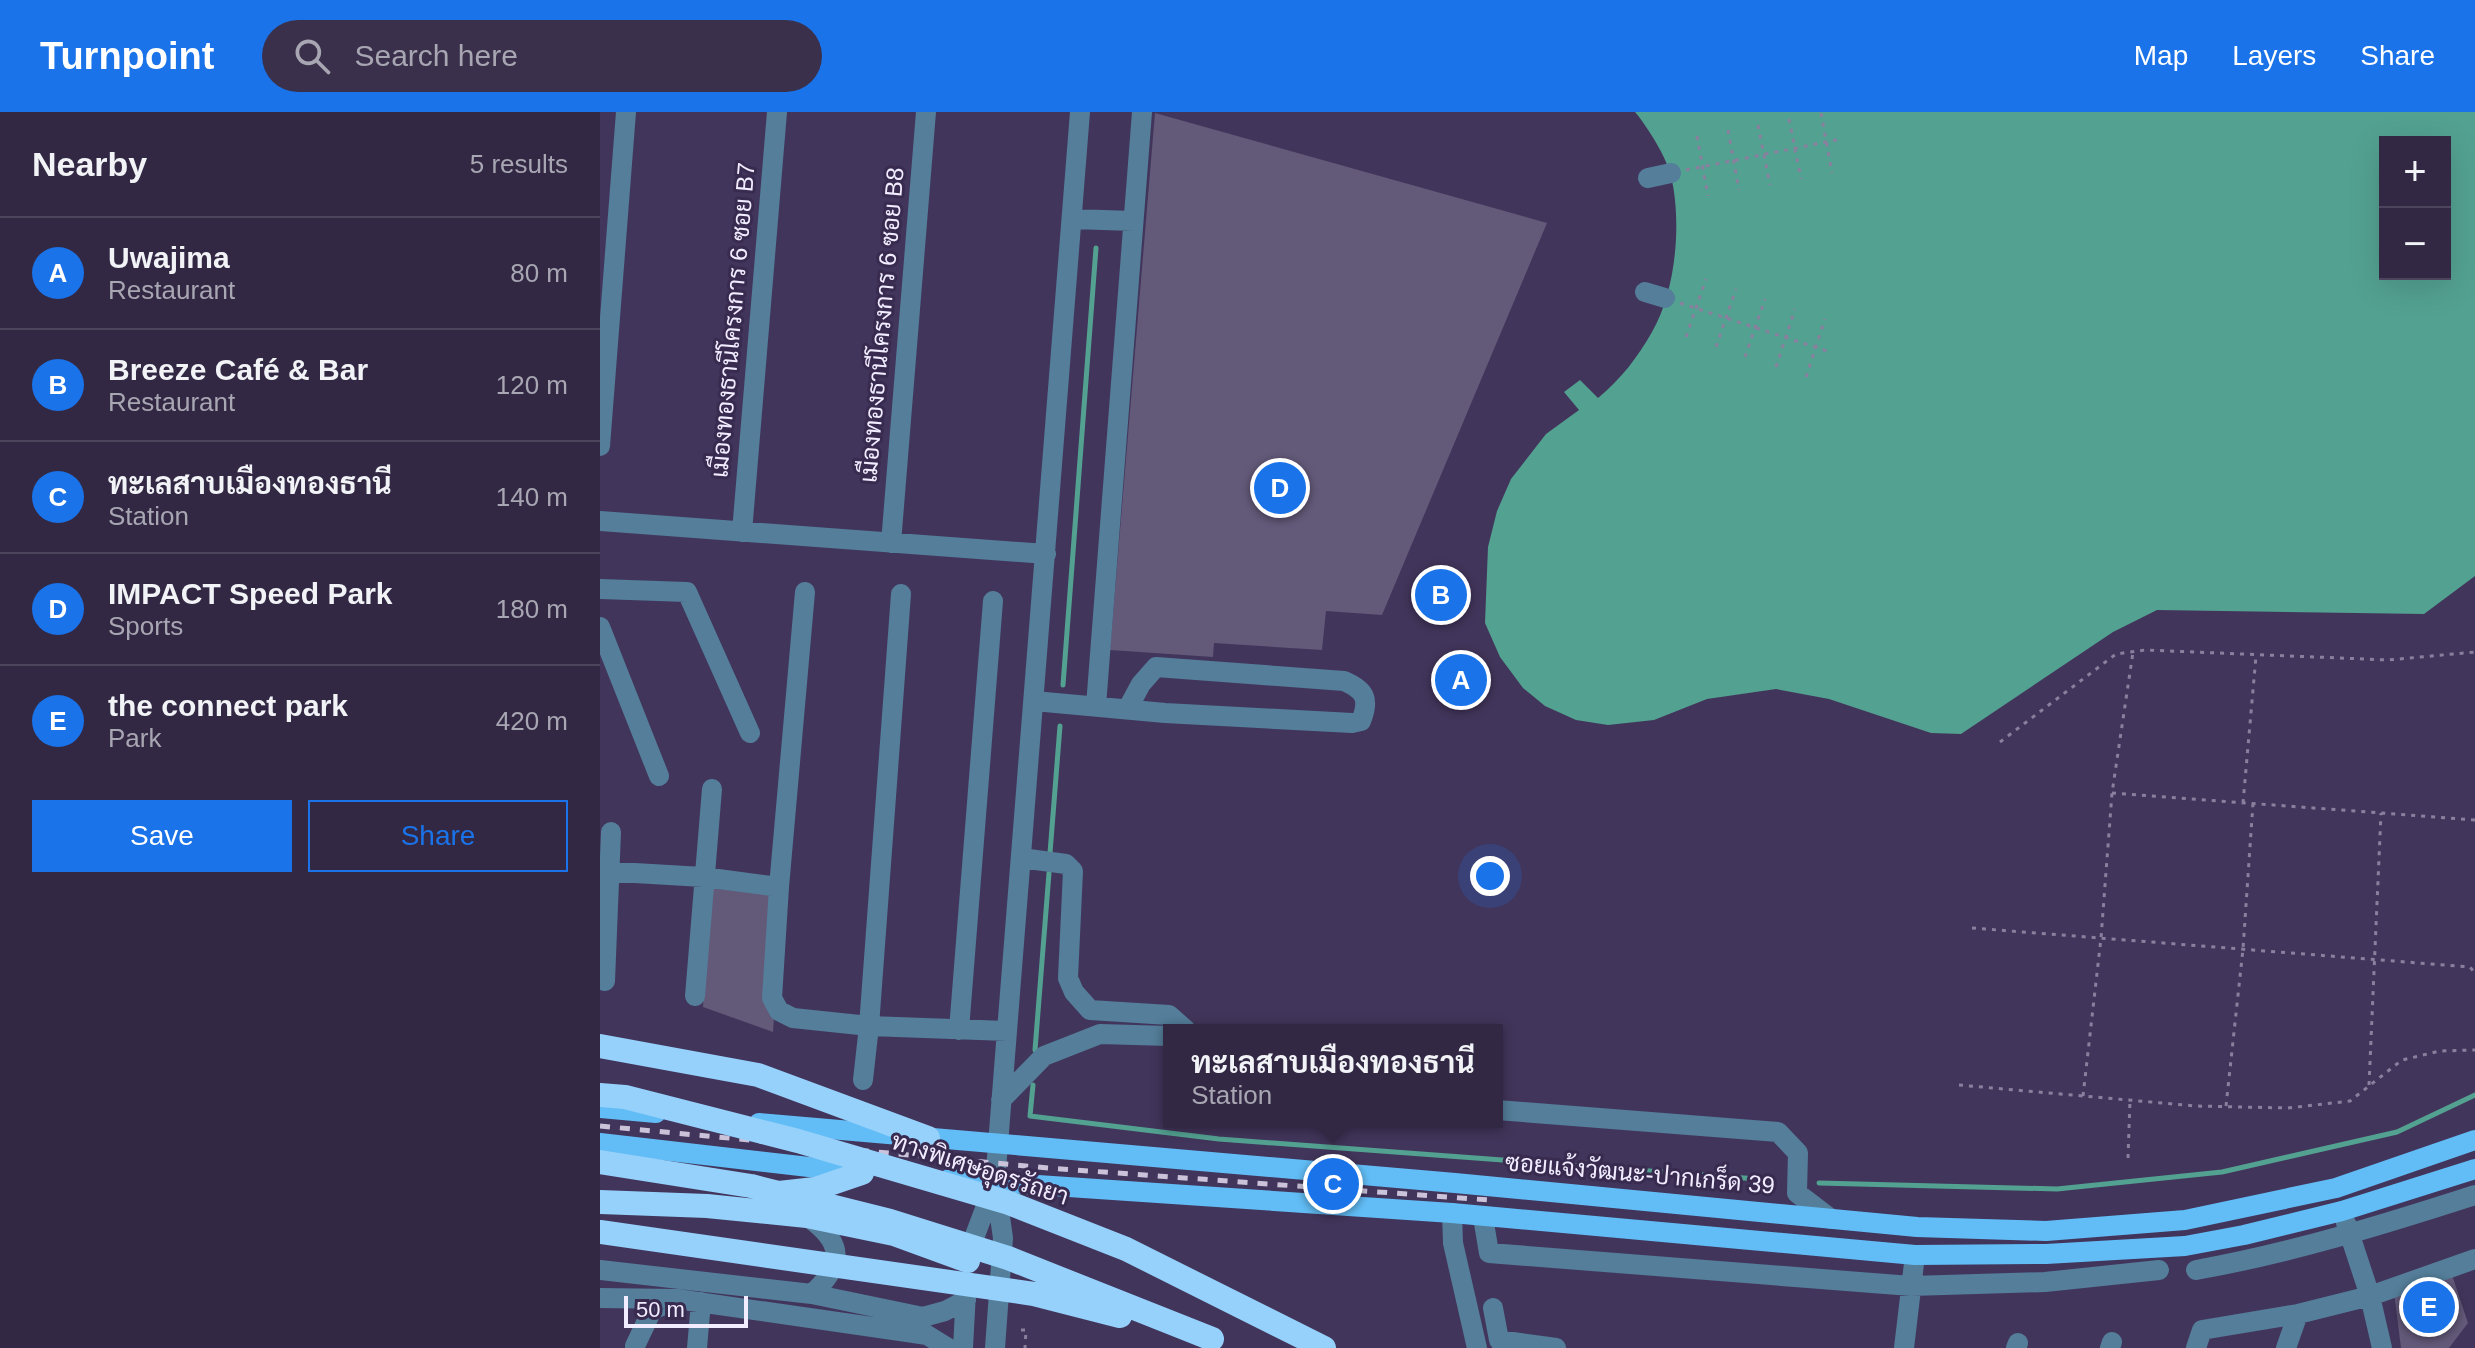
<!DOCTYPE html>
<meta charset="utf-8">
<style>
:root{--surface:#322844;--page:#3a304b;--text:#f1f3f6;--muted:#a8a6b2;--line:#4d445d;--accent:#1a73e8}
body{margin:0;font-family:Helvetica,Sarabun,sans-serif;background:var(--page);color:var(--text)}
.controls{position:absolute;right:24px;top:24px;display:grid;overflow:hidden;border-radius:0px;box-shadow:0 8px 32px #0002}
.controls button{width:72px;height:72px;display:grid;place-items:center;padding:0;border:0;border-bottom:2px solid var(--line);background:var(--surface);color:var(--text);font:40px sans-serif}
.scale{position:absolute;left:24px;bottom:20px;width:124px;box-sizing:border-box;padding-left:8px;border:4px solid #f1ecff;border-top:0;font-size:22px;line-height:28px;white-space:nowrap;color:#f1ecff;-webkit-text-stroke:6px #382b4f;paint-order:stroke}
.you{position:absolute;left:890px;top:764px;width:28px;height:28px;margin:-20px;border:6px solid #fff;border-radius:50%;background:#1a73e8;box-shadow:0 0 0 12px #1a73e833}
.badge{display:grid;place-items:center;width:52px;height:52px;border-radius:50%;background:var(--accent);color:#fff;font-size:26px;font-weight:700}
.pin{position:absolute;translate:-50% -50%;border:4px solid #fff;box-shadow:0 2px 8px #0006}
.popup{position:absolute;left:563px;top:912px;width:340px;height:104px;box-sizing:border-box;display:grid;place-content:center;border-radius:0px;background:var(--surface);filter:drop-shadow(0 2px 6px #0005);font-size:26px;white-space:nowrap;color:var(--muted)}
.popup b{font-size:30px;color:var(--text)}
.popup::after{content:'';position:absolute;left:50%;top:100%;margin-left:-16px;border:16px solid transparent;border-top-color:var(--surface)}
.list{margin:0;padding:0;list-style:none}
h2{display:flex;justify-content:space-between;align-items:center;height:104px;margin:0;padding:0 32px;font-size:34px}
h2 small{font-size:26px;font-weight:400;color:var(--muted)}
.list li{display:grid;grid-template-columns:52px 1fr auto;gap:24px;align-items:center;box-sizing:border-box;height:112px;padding:0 32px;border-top:2px solid var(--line)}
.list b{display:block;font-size:30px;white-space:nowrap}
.list p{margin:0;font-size:26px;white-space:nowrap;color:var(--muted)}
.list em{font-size:26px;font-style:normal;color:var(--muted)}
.actions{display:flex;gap:16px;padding:24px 32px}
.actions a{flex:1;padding:18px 0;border:2px solid var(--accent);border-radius:0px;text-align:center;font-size:28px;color:var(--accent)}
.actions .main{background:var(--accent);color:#fff}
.icon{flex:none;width:44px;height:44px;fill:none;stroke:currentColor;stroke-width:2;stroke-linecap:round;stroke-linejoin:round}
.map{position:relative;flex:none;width:1875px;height:1236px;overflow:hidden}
header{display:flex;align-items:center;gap:48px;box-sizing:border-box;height:112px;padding:0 40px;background:var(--accent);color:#fff}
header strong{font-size:38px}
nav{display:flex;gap:44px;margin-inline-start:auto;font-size:28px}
.search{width:560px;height:72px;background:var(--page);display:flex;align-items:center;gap:20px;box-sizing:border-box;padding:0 28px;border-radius:44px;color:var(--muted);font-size:30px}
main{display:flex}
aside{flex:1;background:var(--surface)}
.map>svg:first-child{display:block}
.green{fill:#635979}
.water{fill:#53a191;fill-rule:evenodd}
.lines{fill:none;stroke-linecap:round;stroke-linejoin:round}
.stream{stroke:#53a191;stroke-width:5}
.path{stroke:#89809e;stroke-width:3;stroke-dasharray:4 6;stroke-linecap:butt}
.minor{stroke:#547e9a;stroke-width:20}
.major{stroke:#62bdf6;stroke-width:20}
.highway{stroke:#95d1fb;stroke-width:24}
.rail{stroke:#cac3da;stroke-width:5;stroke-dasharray:10 10;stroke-linecap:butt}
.highway-bridge{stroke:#95d1fb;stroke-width:24}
.labels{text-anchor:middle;stroke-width:6;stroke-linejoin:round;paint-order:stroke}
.street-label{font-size:24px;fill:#f1ecff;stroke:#382b4f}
</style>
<header>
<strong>Turnpoint</strong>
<div class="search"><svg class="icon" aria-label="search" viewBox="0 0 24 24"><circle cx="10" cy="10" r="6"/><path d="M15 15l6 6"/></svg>Search here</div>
<nav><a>Map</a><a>Layers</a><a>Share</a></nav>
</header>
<main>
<aside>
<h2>Nearby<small>5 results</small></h2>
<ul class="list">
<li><span class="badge">A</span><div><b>Uwajima</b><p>Restaurant</p></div><em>80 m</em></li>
<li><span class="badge">B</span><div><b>Breeze Café &amp; Bar</b><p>Restaurant</p></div><em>120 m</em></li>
<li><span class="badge">C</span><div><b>ทะเลสาบเมืองทองธานี</b><p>Station</p></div><em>140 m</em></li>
<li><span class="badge">D</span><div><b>IMPACT Speed Park</b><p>Sports</p></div><em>180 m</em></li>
<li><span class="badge">E</span><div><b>the connect park</b><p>Park</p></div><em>420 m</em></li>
</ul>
<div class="actions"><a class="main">Save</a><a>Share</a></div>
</aside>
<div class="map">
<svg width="1875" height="1236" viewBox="0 0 1875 1236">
<rect width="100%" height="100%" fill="#42355b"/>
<path class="green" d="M555 1 947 111 782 503 726 499 722 538 614 531 613 545 510 538Z
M110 776 183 784 173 920 103 895Z
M1851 1160 1868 1211 1849 1236H1801L1794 1180Z"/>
<path class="water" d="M1035 0H1875V464L1824 502 1557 498 1513 520 1361 622 1331 621 1229 587 1176 577 1107 587 1054 608 1008 613 976 608 945 594 923 576 900 545 885 511 888 435 897 399 911 367 946 322 979 298 964 280 980 268 998 286C1020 268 1038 245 1052 220 1076 179 1082 110 1071 64 1067 46 1047 14 1035 0ZM1785 30H1845V162H1785Z"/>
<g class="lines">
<path class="stream" d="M463 573 496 136
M450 741 460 614
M435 938 449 761
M433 973 430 1004 619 1027 1171 1068
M1219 1071 1457 1077 1622 1060 1797 1020 1875 983"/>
<path class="path" d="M1221 1 1232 61
M1189 7 1201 67
M1158 13 1170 73
M1128 18 1139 78
M1097 24 1108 84
M1086 58 1241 27
M1080 191 1230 240
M1086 225 1106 167
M1116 235 1136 177
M1145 245 1165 187
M1176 255 1195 197
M1206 265 1225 207
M1400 630 1516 542 1545 538 1788 548 1875 540
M1512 681 1875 708
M1643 691 1656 544
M1372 816 1870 855 1875 861
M1359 973 1596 994 1688 996 1750 989 1802 948 1840 939 1875 938
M1769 973 1781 701
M1483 984 1501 826 1512 681 1533 540
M1626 994 1643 837 1653 691
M1528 1046 1530 988
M421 1218H426L425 1236"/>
<path class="minor" d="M1048 66 1071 61
M473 107 533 109
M1045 180 1065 186
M0 334 26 0
M0 409 446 442
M142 420 177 0
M291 431 326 0
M0 477 87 480 150 621
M0 515 59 664
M434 589 565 601 752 611 761 609C770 587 765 578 744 569L556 555 541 572 528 596
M496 594 542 0
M421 746 466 752 473 759 468 866 474 880 490 898 569 903 586 918
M0 759 103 765 179 775 172 886 179 899 193 906 269 914 407 919
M179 775 205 480
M5 869 11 720
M95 884 112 677
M359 918 393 489
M263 968 269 914 301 482
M401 988 444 944 500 922 569 924
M897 998 1178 1020 1198 1041 1197 1081 1231 1107
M852 1101 853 1131 877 1236
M883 1105 889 1141 1311 1174 1445 1170 1559 1158
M209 1106C245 1132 243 1153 212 1182
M1746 1111 1770 1184 1782 1236
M368 1148 374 1126 394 1073
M0 1158 212 1182 323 1205 345 1199 366 1188
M1596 1158C1691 1141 1782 1113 1875 1083
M0 1186 77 1187 307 1220 327 1223 348 1236
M893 1196 899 1228 956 1236
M35 1234 52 1198 73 1189
M97 1236 101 1190
M363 1236 366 1180
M395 1236 403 1126 395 1070 480 0
M1304 1236 1315 1143
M1416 1236 1418 1231
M1510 1236 1512 1230
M1596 1236 1602 1218 1698 1202 1770 1184 1875 1147
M1686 1236 1698 1202"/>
<path class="major" d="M0 996 56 1001
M159 1011 855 1071 1317 1115 1446 1119 1585 1108 1736 1076 1875 1028
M0 1031 261 1061
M349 1067 852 1101 1315 1143 1446 1142 1585 1134 1644 1123 1742 1099 1875 1057"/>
<path class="highway" d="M0 934 158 963 328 1026
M179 1081 215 1077 262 1061
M0 1090 107 1094 207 1104 294 1122 368 1149"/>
<path class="rail" d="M0 1014 448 1056 889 1088"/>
<path class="highway-bridge" d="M0 983 25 985 198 1029 409 1091 526 1137 724 1236
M0 1050 151 1074 290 1109 408 1146 612 1227
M0 1120 434 1182 520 1204"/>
</g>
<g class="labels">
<g class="street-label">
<text transform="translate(133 208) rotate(-85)" y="8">เมืองทองธานีโครงการ 6 ซอย B7</text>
<text transform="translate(282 213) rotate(-85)" y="8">เมืองทองธานีโครงการ 6 ซอย B8</text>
<text transform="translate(380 1057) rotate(18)" y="8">ทางพิเศษอุดรรัถยา</text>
<text transform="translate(1040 1062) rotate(5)" y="8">ซอยแจ้งวัฒนะ-ปากเกร็ด 39</text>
</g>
</g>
</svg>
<div class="controls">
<button>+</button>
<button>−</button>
</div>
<div class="scale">50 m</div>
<div class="you"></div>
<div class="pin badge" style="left:861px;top:568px">A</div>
<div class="pin badge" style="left:841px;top:483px">B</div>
<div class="pin badge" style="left:733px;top:1072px">C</div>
<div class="popup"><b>ทะเลสาบเมืองทองธานี</b>Station</div>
<div class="pin badge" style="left:680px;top:376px">D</div>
<div class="pin badge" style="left:1829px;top:1195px">E</div>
</div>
</main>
